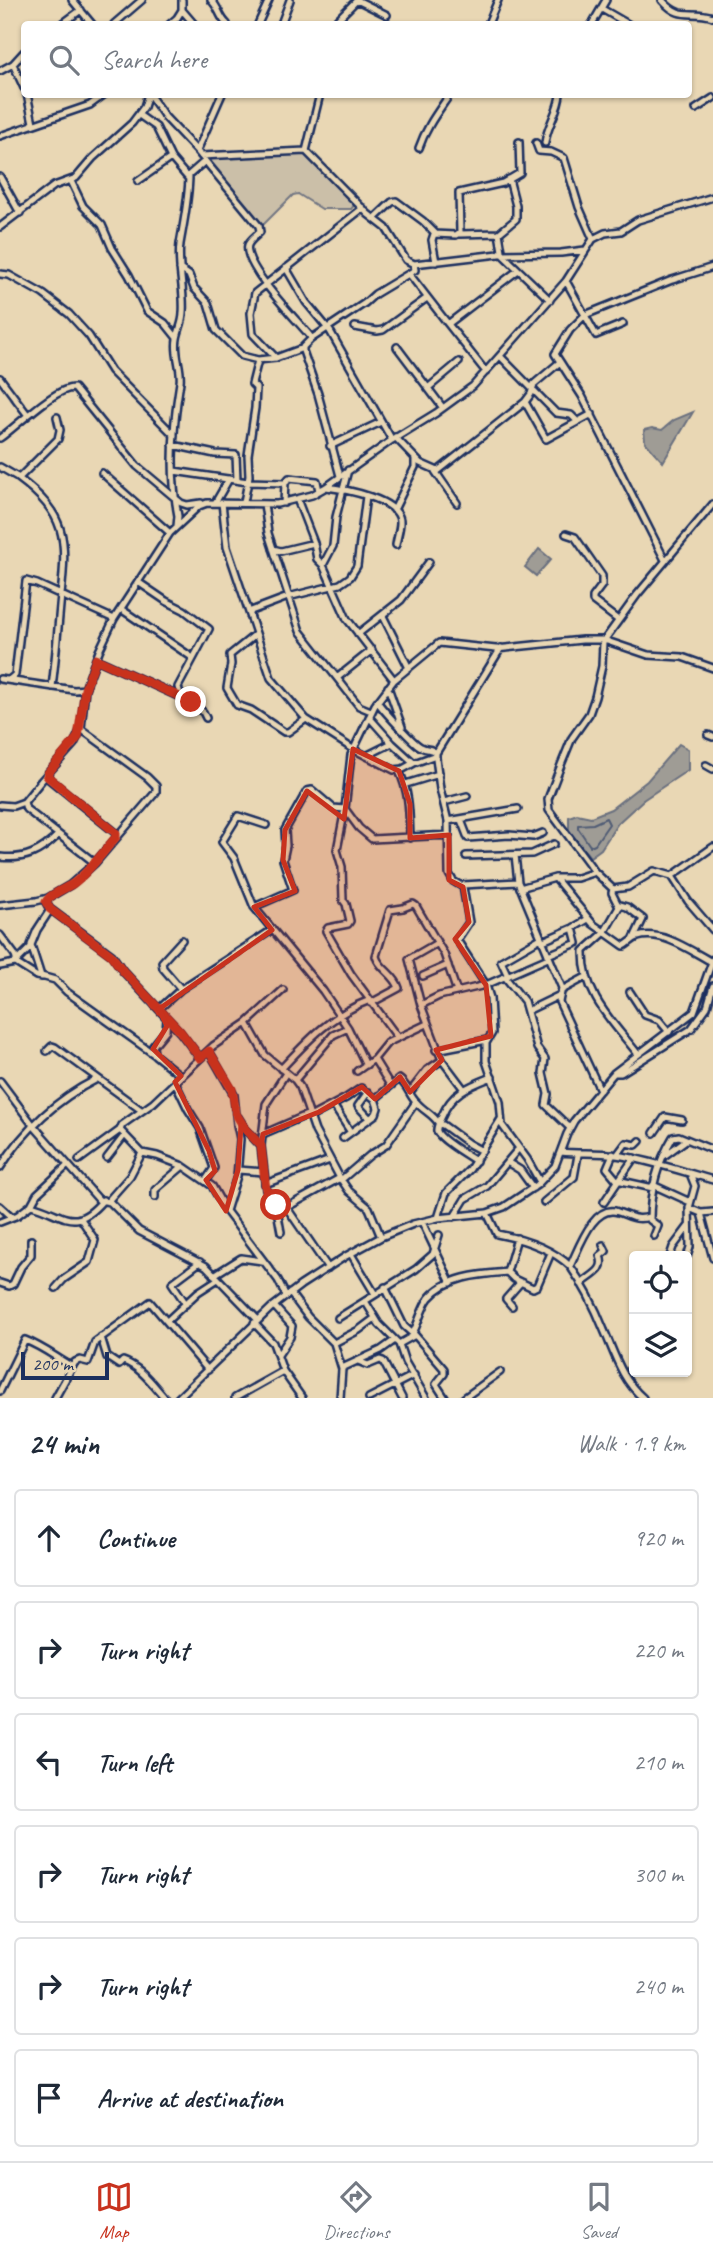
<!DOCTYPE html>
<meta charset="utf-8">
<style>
:root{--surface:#fff;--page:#f2f2f3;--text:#1f2937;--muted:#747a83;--line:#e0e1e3;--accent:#c8321e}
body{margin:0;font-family:Caveat,sans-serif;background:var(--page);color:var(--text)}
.controls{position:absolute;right:21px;bottom:21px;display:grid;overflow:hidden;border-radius:7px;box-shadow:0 2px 5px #0004}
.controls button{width:63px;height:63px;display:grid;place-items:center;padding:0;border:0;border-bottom:2px solid var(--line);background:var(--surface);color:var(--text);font:35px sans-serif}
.scale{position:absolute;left:21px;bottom:18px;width:88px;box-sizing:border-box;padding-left:7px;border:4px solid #1b2f5e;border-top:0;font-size:19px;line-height:24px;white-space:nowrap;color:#1b2f5e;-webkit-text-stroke:5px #e9d7b4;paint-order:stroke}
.stop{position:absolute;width:21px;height:21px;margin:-16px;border:5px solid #c8321e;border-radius:50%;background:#fff}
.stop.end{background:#c8321e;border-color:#fff;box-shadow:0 2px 7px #0008}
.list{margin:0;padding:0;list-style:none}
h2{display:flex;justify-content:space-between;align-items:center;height:91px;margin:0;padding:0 28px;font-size:30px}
h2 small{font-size:23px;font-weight:400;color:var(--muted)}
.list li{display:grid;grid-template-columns:46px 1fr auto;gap:21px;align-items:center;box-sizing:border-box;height:98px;margin:0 14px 14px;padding:0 14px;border:2px solid var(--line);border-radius:7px}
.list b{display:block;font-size:26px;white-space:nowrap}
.list em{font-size:23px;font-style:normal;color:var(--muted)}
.icon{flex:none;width:38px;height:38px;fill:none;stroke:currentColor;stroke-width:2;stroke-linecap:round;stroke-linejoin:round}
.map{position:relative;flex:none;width:713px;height:1398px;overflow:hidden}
.search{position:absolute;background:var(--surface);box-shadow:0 2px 5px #0004;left:21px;right:21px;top:21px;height:77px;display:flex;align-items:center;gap:18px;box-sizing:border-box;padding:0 24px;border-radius:7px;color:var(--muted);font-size:26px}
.sheet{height:763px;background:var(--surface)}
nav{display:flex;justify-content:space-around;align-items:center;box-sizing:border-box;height:98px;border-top:2px solid var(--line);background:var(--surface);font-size:19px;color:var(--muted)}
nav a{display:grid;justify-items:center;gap:4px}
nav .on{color:var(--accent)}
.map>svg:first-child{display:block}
.green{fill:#cbbfa8;stroke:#737783;stroke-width:2}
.water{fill:#9f9c95;stroke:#6a707f;stroke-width:2}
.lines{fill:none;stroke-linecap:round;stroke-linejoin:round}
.shore{stroke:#505b74;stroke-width:2}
.minor-casing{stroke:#1b2f5e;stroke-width:10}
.minor{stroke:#e9d7b4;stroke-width:5}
.route{stroke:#c8321e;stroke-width:9}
.marked{fill:#c8321e;fill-opacity:0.2;stroke:#c8321e;stroke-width:5;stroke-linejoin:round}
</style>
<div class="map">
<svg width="713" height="1398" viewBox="0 0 713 1398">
<rect width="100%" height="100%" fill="#e9d7b4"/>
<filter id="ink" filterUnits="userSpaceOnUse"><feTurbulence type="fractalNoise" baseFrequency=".0143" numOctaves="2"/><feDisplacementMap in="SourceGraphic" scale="14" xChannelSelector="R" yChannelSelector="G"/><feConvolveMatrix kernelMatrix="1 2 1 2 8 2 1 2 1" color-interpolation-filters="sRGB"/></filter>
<g filter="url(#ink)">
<path class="green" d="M303 153 355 204 351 209H322L298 194 293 195 262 226 205 159Z"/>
<path class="water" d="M693 412 663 462 645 442 644 430 652 428 662 430 674 420Z
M539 549 551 559 536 576 525 567Z
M679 744 688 749V770L643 800 618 823 601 849 590 857 569 830V817L577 814 591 817 611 809 647 781Z"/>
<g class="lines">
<path class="shore" d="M606 818 609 824 595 844 590 846 578 828V825L593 824Z"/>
<defs>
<path id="minor" d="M72 0 92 24
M182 0V10L194 24
M211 0C219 7 219 17 227 24
M357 0 387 15
M662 0C681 22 691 9 713 17
M602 9 628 24
M62 24 81 10
M114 24 142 0
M170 24 177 18 182 10
M258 24 269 0
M281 24 290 0
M333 24 357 0
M488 24 498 0
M592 24 606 0
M13 64 24 88
M0 71 13 64 24 52
M27 94 33 123
M149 94 165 117 197 151 259 226 260 232C256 236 250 240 248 245 242 265 297 320 310 336L311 339 303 347V351L318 394 340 476
M696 109 713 98
M139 115 156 127 171 158 188 178
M0 136 90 105 105 94
M536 143 539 151 551 152 564 158 579 207 593 239
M545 143C547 125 559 111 560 94
M419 148C426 127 438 112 450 94
M197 151 222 94
M306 151 320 94
M201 156 306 151 368 214 386 228 406 260 414 264 499 254 561 253 585 250
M0 177 20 213
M71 181 83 206 102 225 112 248 129 275 147 311 165 323 177 338
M138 181 171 158
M375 218 392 202 396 201 423 221 435 233
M0 227 54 186 76 178 93 158 132 123 144 107 148 94
M460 234 499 233
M499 254 502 251 499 233 516 219V206L509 179
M502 254 550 300
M436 262 432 240 434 234 456 235 460 232 459 193 503 183 520 173 519 142
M286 268 306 302 330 331 392 440
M180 269 189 275 194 288 208 303 216 330 242 356 258 360 276 358 303 348
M0 274 9 275 43 294 69 314 89 336 111 371 174 435
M410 275 448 324 517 271
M566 281 596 335 623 324
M448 324 486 372
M355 327 377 331 383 330 427 298
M311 339 365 303 375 294 415 270 414 264
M397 347 443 408
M501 357 556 413 571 415 578 422
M276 358 253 334 251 313 255 293 363 208
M560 362 534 384 531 394 525 402 546 439 592 414
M0 378 27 414
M428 388 459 362
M395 437 420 463 438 471 525 402
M0 438C16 427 56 387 74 388L137 466 181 503 187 505 201 503
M173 445 215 454 236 455 237 480
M330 446 381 422
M0 467 19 478 58 439 60 430 57 417
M348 470 336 517 333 546 323 565 347 619 394 680
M174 471 248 482 285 483
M435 471 457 503
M102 473 170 533
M18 478C67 514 67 539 61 595 58 626 56 656 52 687
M326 487C343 489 402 499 400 523 400 529 397 538 396 545
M297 499 314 543 317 559 323 565
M244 502 249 476 248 455 255 408 256 388 252 384 258 360
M215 503 229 479
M222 503 227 547 271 678 306 719 353 749 394 770 403 769 414 763
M284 503 285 483 289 478 317 481 319 491
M264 504 268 533 300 631 359 706 371 711
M394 510 415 467V458
M177 526 178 516C170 474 173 424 180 382 182 368 174 354 177 339 178 331 183 323 183 313 185 290 177 267 180 244 184 221 189 197 189 175L205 161
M566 534 575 537 602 576V585L593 597V601L618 620
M273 549 281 551 314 543
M665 560 582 396 555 354 570 330 585 315 672 280 713 267
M138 582 166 601 184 610 209 629 178 687 181 697
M121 609 193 658
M250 614 251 611 288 597 340 584 350 577 357 566 366 496
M383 616 409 668
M256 634 230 655 231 664 227 688 237 705 251 710 284 732H288L306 719
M358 634 401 600 429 562
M501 648 436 753V758L440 789 448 821 449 874 453 881 463 887 469 922 457 940 486 985 490 998 492 1033 486 1043V1061L500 1102 502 1125 527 1159 540 1182
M96 659 191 702 203 712 206 718
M337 678 372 650
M0 679 74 690 85 689
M9 680 15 675 26 581 37 584 114 619
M388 687 402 727
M377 701C382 709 414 744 421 747 428 751 430 747 436 753
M369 717 392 743
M708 735 713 737
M366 756 392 743 414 763 436 755
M706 765 713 769
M399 771C410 794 409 813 410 838
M48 773 49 779 116 833V837
M406 784 439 774
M24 802 26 809 95 863
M444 802 467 796
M0 805 13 806 24 802 41 781 74 744 81 729 85 689 99 651 114 619 170 533 199 506 207 503 277 504 312 495 326 487 392 440 436 413 473 386 566 281 593 239 605 233 621 231 638 220 713 197
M345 809 337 850 342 867 343 900 346 904 350 921 348 924 328 928 326 931 351 974 398 1038
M345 809 359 828 372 839 449 835
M461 820 468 838 509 835 533 837 543 833
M448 821 518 809
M266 825 238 816 222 842 234 858 254 907 323 991 348 1028 366 1065
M515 855 518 882 562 988 559 1002 600 1090
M466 856 532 854 554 844
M0 857C25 860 41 852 58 835
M672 876 688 901 713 930
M555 878 593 924 624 946C629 944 632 939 638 937 663 930 691 951 712 962
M462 885 518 882
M520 888 555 878H577L595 872
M613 889 595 872 549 810 548 799 561 765 572 738 589 714 595 697 602 666 603 642 637 595 713 504
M48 898 46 902 50 910 37 930 31 945 41 976 55 980 67 992 155 1055 181 1076
M0 905 36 901 48 898 70 885 95 863 156 792V786L147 777 81 729
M620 905 627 907 643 919 634 938
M254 907 293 890 283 860 286 846 285 830 307 791 312 790 333 808 345 809 351 755 375 705 394 680 439 643 496 649 582 640H604L648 655 682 657 713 668
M50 909 112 955 123 971 180 1032 200 1058
M0 935 15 955 17 964 36 976 42 977
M543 941 573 928 588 919
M548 955 577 943 573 928
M0 966 15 963 31 947
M423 976 448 965
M508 976 501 961 541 938
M505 977 524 1001 537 1048 545 1059 543 1073 548 1094 546 1105 570 1128
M181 989 163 968 162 962 182 940
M283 990 247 1023 213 1046 153 1103 122 1125 120 1130 142 1153 157 1156 183 1166 212 1186 226 1211 278 1280 286 1296
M562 990 586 977
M630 992 645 1015 659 1020 669 1032
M371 1003 399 988C395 974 379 969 376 956L390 910 403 908 413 904 416 906 444 954 457 992
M421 1005 409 959 437 943
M159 1009 181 989 272 930
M527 1011 558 996
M247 1023 265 1055 295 1080 300 1087 315 1131 340 1178 349 1191 369 1208 381 1237
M436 1050 487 1040
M47 1051 52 1046 55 1047 141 1110
M209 1051 234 1095 237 1125 240 1139 237 1176 226 1211
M154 1053 153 1046 166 1030 167 1019
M637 1053C612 1021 583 995 584 951L604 933 619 907 612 893 613 889 628 887 654 871 672 876 713 847
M374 1059 390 1085
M281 1069C308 1040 332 1014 370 1000
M357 1071 374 1059 387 1043 427 1024
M614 1073H621L691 1029 707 1007 713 986
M295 1080 333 1035 348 1028
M0 1081 33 1125 99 1200 110 1202 139 1231 206 1266 258 1320
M175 1082 188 1109 200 1128 214 1168 206 1180
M463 1088 442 1060 421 1005 439 996 486 985 548 958
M368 1092 358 1106 369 1118
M410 1092 427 1070 442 1060
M333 1105 350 1131
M238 1117 246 1130 261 1146 266 1190 276 1205 281 1232
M310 1117 346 1098 361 1088 375 1099
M654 1133 665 1117 682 1120
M263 1134 309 1114
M343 1138 376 1114 378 1108 375 1099 399 1079C408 1085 409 1096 417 1103 425 1112 433 1114 439 1124L443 1125 469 1144 482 1151
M261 1146 266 1104 286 1073
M561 1152C579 1154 598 1152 616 1155 649 1160 681 1171 713 1180
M613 1154 607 1168 617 1180 653 1188
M617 1155 626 1143 636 1145 640 1141
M664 1156 686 1140
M107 1158 124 1136
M79 1160 120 1130
M476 1161C468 1156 439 1139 437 1131 436 1127 440 1120 442 1116 452 1092 469 1086 492 1077
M507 1162 520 1170 533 1188
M0 1168C24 1130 57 1099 97 1079
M238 1170 264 1172
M691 1176 695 1186 689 1208 701 1213 713 1258
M341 1180 370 1155 386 1145 416 1102
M265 1184 330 1160
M653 1185 690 1202
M155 1197V1190L183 1166
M108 1201 130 1176 142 1153
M544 1202 574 1177 578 1155
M604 1202 634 1158
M31 1205 37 1194 68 1165
M0 1206 12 1217
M287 1208 328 1268
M278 1212 340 1178
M487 1213 497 1234C523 1239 551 1248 570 1266 583 1284 596 1310 604 1330 615 1355 622 1380 643 1398
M701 1213 713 1212
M454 1217 465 1199 487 1186 519 1148
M438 1218 446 1193 470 1169 501 1119
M0 1222 18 1215 31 1205C65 1214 74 1234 103 1200
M422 1222 451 1283
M654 1236 658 1226 650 1220C650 1190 658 1162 673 1137L679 1136 713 1150
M517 1238 507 1272 514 1279 533 1288 537 1286 551 1253
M351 1254 375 1294
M670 1256 673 1247 688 1227
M687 1257 690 1247 689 1208
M570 1266C578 1251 593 1203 618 1212 630 1216 636 1221 649 1217
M214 1275 241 1258 262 1261
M0 1283 9 1286 13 1284 21 1267 31 1255V1240
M581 1284C593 1274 606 1270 600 1256L606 1251 603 1245
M385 1287 404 1326 414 1335
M56 1288 64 1279 89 1262 95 1240 81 1219
M290 1293 308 1317 334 1343 342 1369 340 1398
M365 1301 379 1324 399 1344 405 1362 426 1398
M186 1304 172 1283 200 1262
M274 1306 292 1326 290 1337 278 1355
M512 1306 506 1299 520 1283
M338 1318 416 1269 433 1254 439 1235
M167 1321 198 1292 218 1279
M254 1323 273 1343 283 1371 302 1398
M413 1333C419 1322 422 1307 429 1298 447 1276 481 1274 507 1272
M101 1337 107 1357 119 1365 123 1361C141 1367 153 1385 165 1398
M334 1343 359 1330 375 1318
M399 1344 415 1335 444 1369V1374L436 1384 445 1398
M358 1361 368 1365 380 1360 383 1361 402 1398
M342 1368 381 1350 395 1340
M0 1391 25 1340C43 1347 55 1357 71 1366
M55 1398 75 1362 80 1360 88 1362 95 1342 150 1302 208 1370
M178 1398 271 1308 301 1285 346 1256 381 1237 413 1224 438 1218 487 1213 504 1207 537 1185 555 1166 567 1134 574 1121 614 1073 694 1012 713 959
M235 1398 283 1371
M369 1398 414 1375
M464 1398 500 1372"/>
</defs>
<use href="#minor" class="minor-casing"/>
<use href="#minor" class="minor"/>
</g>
</g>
<g class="lines" filter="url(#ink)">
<path class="route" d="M191 702 96 659 85 689 78 737 48 773 47 776 116 833V837C102 853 91 870 74 883 65 889 51 893 46 902L50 909 111 955 123 971 180 1031 200 1058 209 1051 232 1089 236 1114 246 1130 261 1146 266 1190 276 1205"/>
</g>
<path class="marked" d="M353 749 399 771 410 804V838L449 835V880L463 887 469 922 455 939 486 985 491 1036 436 1050 442 1060 410 1092 400 1077 375 1099 362 1087 319 1112 263 1134 261 1146 241 1126 238 1170 226 1211 206 1180 215 1171 209 1151 175 1082 181 1076 153 1049 167 1026 159 1009 272 930 254 907 295 891 283 860 285 830 307 791 344 819Z"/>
</svg>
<div class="controls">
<button><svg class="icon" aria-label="locate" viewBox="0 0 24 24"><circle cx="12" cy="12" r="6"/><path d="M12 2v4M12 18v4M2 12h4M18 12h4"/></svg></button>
<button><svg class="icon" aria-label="layers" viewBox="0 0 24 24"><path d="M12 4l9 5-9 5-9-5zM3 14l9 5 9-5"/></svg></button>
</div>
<div class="scale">200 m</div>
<div class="stop" style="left:276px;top:1205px"></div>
<div class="stop end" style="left:191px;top:702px"></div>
<div class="search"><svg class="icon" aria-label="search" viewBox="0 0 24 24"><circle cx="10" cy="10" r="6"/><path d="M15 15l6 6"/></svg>Search here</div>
</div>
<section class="sheet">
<h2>24 min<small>Walk · 1.9 km</small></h2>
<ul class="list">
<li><svg class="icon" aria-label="ahead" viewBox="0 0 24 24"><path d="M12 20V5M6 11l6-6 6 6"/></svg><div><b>Continue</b></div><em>920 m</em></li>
<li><svg class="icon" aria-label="right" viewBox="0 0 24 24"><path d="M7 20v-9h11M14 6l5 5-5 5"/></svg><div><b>Turn right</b></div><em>220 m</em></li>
<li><svg class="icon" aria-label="left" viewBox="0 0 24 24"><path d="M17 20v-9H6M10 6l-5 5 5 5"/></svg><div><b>Turn left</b></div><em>210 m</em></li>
<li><svg class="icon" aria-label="right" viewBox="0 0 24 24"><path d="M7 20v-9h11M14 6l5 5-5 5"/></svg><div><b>Turn right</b></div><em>300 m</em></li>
<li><svg class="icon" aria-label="right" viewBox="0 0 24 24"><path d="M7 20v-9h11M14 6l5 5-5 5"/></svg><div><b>Turn right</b></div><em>240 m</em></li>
<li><svg class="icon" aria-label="arrive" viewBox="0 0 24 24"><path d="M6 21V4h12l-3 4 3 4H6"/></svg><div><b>Arrive at destination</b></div></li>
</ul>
</section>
<nav>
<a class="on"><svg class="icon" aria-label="map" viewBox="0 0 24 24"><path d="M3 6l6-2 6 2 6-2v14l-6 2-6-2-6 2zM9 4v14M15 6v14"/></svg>Map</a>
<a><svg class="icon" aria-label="directions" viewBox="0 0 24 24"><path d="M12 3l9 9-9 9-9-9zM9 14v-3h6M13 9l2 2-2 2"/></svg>Directions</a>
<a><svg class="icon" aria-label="saved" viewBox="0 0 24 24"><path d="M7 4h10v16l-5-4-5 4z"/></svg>Saved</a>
</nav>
